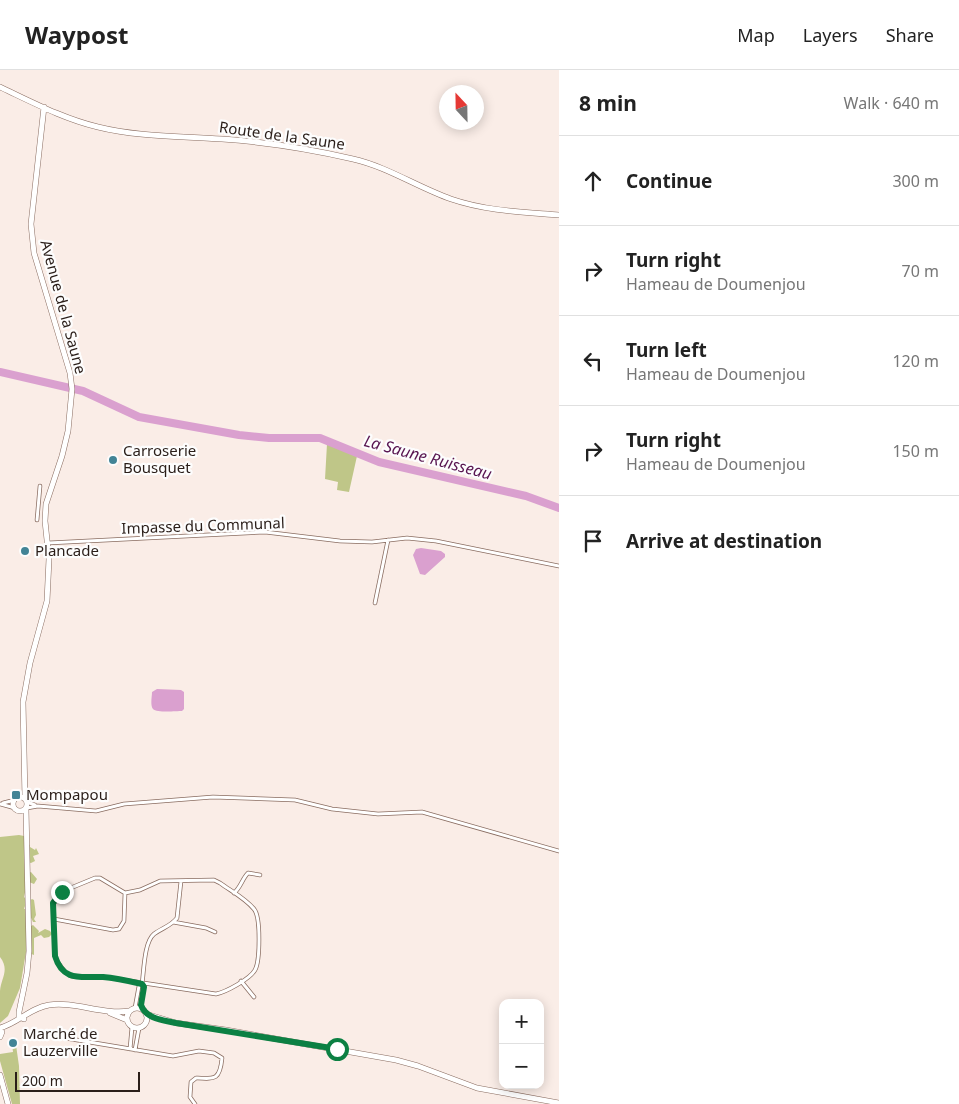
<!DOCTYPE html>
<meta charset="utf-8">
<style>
:root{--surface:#fff;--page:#f2f2f2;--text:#222;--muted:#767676;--line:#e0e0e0}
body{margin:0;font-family:"Noto Sans",sans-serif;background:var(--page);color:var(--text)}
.controls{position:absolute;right:15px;bottom:15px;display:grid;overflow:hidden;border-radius:10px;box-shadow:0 2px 12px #0003}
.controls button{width:45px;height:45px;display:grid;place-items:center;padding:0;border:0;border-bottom:1px solid var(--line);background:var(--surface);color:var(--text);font:25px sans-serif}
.compass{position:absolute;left:439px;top:15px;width:45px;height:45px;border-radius:50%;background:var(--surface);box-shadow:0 2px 12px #0003;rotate:338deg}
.scale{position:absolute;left:15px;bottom:12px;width:125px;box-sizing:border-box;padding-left:5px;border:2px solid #2a1e19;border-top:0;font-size:14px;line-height:18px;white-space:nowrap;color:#2a1e19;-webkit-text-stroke:4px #fdfdfd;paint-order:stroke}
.stop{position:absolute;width:15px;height:15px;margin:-11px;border:4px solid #0b8043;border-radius:50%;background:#fff}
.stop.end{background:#0b8043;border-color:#fff;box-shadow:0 1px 5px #0008}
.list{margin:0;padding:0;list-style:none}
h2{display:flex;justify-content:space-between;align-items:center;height:65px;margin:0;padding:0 20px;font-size:21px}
h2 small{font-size:16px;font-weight:400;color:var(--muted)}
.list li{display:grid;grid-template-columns:32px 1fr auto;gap:15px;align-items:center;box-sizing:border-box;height:90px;padding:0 20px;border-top:1px solid var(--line)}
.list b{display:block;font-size:19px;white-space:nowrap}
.list p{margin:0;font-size:16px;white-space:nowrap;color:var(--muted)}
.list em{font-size:16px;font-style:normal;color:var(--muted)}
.icon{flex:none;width:28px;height:28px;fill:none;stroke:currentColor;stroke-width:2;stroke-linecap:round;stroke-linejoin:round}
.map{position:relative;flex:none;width:559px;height:1034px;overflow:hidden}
header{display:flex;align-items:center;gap:30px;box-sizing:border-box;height:70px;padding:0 25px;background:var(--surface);border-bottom:1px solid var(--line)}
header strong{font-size:24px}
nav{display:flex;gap:28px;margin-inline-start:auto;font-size:18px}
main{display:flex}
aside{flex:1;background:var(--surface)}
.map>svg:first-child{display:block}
.green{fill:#bfc688}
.water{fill:#daa0cf}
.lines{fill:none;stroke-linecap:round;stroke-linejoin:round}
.river{stroke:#daa0cf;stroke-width:8}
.street-casing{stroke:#896c60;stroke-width:4.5}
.secondary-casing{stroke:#896c60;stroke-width:6}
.street{stroke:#fff;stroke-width:3}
.secondary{stroke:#fff;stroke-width:5}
.route{stroke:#0b8043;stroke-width:6}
.poi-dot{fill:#428496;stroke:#fdfdfd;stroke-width:2}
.labels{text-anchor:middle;stroke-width:4.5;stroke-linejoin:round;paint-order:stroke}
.street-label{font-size:15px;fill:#2a1e19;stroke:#fdfdfd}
.poi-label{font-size:15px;fill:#2a1e19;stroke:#fdfdfd;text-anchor:start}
.water-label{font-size:16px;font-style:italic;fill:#591651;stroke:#fdfdfd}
</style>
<header>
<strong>Waypost</strong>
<nav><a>Map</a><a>Layers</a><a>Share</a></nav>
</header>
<main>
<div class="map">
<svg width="559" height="1034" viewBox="0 0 559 1034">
<rect width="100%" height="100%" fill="#faede7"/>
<path class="green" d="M327 374 357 386 349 422 337 420 338 412 325 409Z
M19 765 24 766 25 773 30 775V777L35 780 36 778 39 784 33 786 35 791 31 793 28 792V803L31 802 37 809 34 814 29 812 26 818 24 827 27 830 24 839 29 838 31 834 29 831 32 829 34 830 36 845 34 849 36 852H33L29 843 26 873 28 875 31 856 33 855 39 861 38 863 45 859 50 861 52 864 49 867 44 868 41 865 34 868V885L26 882 20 918 8 946 0 953C0 942 0 931 0 921 1 908 10 900 0 887V767Z
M12 974 16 975 19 996 20 1034H12L0 991V984L13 982Z"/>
<path class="water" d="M421 478 441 481 445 484V487L425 505 420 504 413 485 416 479Z
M157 619 181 620 184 622V639L182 641C176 641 157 643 153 639 150 635 152 627 152 622Z"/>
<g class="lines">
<path class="river" d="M0 302 83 321 139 347 239 365 269 368H320L379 392 526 426 559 438"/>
<defs>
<path id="street" d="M37 450 40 416
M48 473 265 462 340 471 372 472 407 468 436 471 559 496
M375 533 388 470
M27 732 35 735
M3 733 15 730
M0 734 15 738
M27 738 38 736 96 741 124 734 213 727 295 730 332 739 378 744 422 742 559 781
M95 808H100L125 823 140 820 160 811 214 810 220 813C231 821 245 828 254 839 261 847 260 891 255 900 250 909 226 922 216 924L104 907 71 906 65 902 57 891 55 886 53 833 61 822Z
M234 823C241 817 242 809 248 803L260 805
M54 849 113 860 119 859 124 851 125 823
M173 852 206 858 215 862
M241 911 254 927
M135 938 139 916 142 914
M142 939C139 931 146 922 142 914 144 901 144 872 154 864 162 858 171 856 177 848L181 811
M65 968 173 986 199 981 214 983 222 988C220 1010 215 1009 196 1008L191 1012 190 1027 195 1034
M130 979 132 957
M135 980 139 958"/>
<path id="secondary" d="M0 17C32 32 64 49 98 57 138 67 181 66 222 69 266 72 310 79 353 89 388 97 417 117 451 129 486 141 522 142 559 145
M13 734a7 7 0 1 1 14 0a7 7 0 1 1-14 0Z
M25 729 23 632 30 593 47 531 49 489 45 451 46 434 62 386 68 361 72 319 70 303 34 183 31 154 44 37
M127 948a10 10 0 1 1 20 0a10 10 0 1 1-20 0Z
M110 943 127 950
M146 944 176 953 226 960 396 990 418 996 477 1018 559 1033
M24 949 19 947V942L27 903 29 881 26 739
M0 958C18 953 30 938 49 935 74 931 103 945 129 941
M0 960 2 962 0 967
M0 1005 8 1034"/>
</defs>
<use href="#street" class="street-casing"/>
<use href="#secondary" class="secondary-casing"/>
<use href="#street" class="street"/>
<use href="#secondary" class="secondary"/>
</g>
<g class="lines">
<path class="route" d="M62 822 53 833 55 886C63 913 83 906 103 907 116 908 129 911 142 914L144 917 141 935C146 949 163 950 176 953L337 979"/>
</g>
<g class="poi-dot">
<circle cx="113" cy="390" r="5"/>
<circle cx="25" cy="481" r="5"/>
<rect x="11" y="720" width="10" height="10" rx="2.5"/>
<circle cx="13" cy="973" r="5"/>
</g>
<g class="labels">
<g class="street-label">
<text transform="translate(282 66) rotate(8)" y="5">Route de la Saune</text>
<text transform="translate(63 237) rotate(75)" y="5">Avenue de la Saune</text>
<text transform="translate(203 456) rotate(-2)" y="5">Impasse du Communal</text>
</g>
<g class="poi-label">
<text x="123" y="386">Carroserie<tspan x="123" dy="17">Bousquet</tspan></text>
<text x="35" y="486">Plancade</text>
<text x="26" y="730">Mompapou</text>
<text x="23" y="969">Marché de<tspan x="23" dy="17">Lauzerville</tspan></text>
</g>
<g class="water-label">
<text transform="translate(428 387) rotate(15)" y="6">La Saune Ruisseau</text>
</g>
</g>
</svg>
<div class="controls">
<button>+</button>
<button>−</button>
</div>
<svg class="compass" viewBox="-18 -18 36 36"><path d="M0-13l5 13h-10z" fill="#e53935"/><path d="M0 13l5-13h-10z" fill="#767676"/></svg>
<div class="scale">200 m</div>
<div class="stop" style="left:337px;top:979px"></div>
<div class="stop end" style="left:62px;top:822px"></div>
</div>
<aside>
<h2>8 min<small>Walk · 640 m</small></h2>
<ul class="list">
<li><svg class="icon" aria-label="ahead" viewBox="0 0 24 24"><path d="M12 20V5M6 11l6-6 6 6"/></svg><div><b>Continue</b></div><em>300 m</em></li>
<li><svg class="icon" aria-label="right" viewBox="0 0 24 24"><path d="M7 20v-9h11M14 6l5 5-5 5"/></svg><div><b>Turn right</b><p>Hameau de Doumenjou</p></div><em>70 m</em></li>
<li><svg class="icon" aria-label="left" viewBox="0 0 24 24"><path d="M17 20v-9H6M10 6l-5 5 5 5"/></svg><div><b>Turn left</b><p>Hameau de Doumenjou</p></div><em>120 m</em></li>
<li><svg class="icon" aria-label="right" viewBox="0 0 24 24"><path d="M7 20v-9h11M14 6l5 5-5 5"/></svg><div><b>Turn right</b><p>Hameau de Doumenjou</p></div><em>150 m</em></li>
<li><svg class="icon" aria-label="arrive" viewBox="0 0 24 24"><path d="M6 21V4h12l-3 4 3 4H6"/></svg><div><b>Arrive at destination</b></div></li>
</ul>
</aside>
</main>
